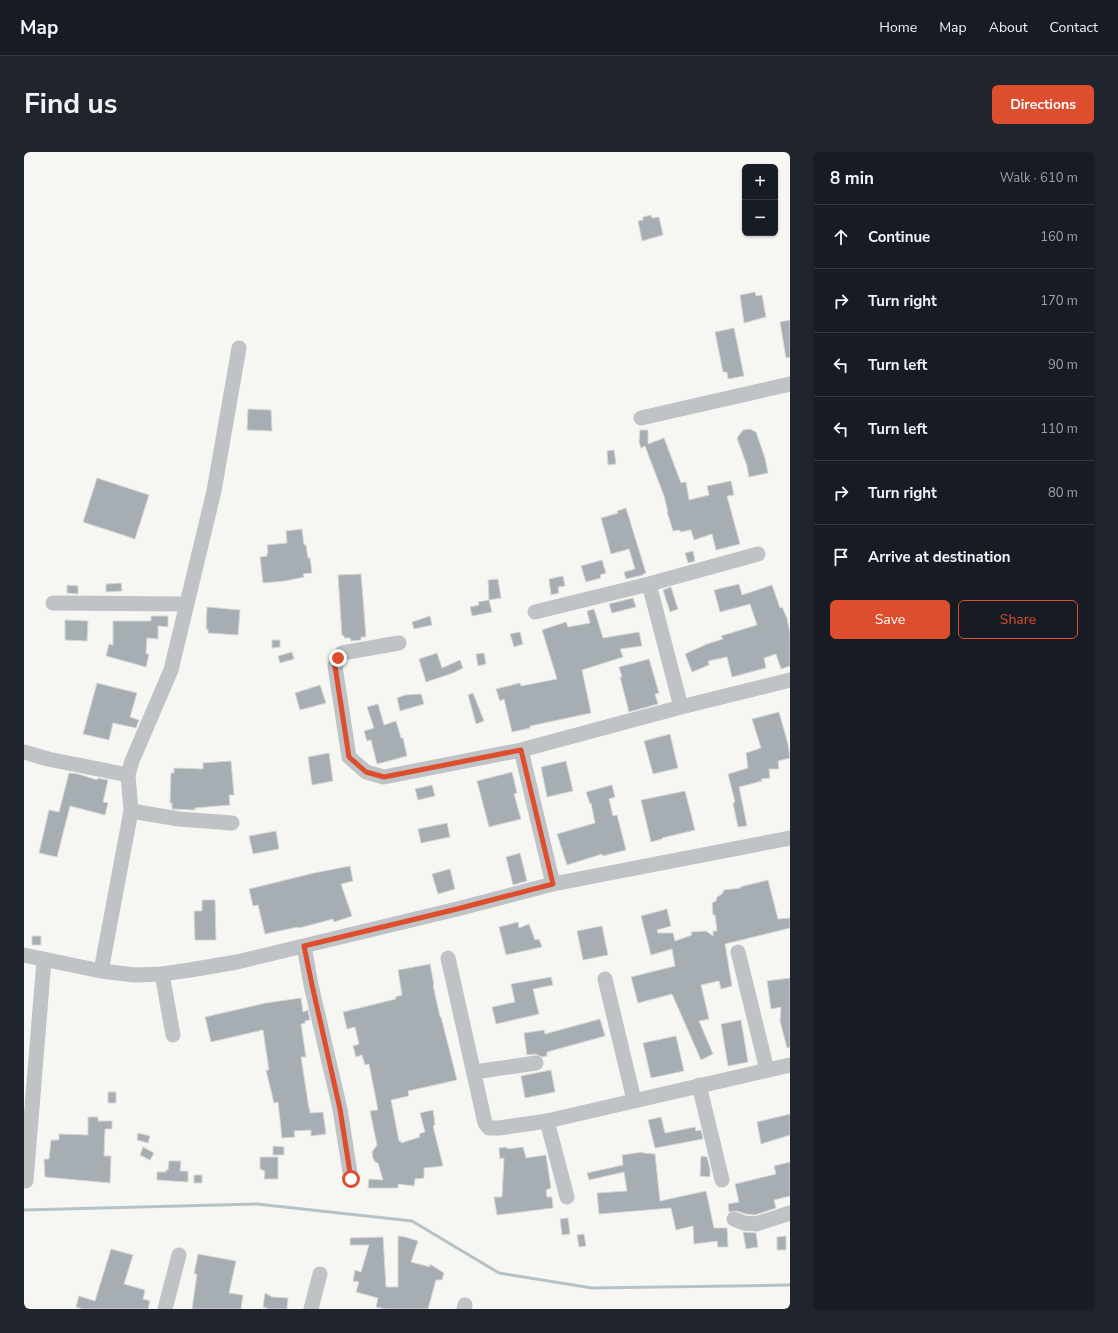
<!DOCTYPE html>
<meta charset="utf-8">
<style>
:root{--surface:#171b24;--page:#20242c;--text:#f1f3f6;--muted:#9ea1a6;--line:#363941;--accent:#dc4e2d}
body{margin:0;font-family:"Nunito Sans",sans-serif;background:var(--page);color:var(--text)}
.controls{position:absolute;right:12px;top:12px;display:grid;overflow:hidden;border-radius:6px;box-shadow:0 1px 3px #0004}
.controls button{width:36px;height:36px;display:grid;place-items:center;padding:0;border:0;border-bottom:1px solid var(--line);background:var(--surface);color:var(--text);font:20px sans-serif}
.stop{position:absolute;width:12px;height:12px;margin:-9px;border:3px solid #dc4e2d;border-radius:50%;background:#fff}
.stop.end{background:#dc4e2d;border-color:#fff;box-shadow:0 1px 4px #0008}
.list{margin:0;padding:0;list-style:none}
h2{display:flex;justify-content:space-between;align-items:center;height:52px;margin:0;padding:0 16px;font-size:17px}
h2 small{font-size:13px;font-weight:400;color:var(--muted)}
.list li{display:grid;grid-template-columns:26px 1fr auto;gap:12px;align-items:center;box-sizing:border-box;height:64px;padding:0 16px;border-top:1px solid var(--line)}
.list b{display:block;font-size:15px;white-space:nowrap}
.list em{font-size:13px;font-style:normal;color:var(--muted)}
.actions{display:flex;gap:8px;padding:12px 16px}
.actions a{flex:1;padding:9px 0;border:1px solid var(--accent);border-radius:6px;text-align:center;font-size:14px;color:var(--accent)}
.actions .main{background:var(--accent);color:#fff}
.icon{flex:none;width:22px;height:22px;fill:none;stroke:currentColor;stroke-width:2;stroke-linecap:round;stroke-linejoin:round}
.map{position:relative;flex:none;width:766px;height:1157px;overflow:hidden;border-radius:6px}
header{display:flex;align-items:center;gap:24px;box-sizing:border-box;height:56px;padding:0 20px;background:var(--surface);border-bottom:1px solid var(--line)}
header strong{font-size:19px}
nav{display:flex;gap:22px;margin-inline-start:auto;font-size:14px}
.intro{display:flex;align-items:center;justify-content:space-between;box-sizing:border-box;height:96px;padding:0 24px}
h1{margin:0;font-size:28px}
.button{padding:10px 18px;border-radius:6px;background:var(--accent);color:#fff;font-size:14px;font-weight:700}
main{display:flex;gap:24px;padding:0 24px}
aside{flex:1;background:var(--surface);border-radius:6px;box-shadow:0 1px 3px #0004}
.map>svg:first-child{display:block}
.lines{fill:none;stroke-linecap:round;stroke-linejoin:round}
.stream{stroke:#b6c3c6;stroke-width:3}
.building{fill:#a6aeb4;stroke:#d7d7d5}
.minor{stroke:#bfc3c6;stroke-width:15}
.route{stroke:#dc4e2d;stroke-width:5}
</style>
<header>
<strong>Map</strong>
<nav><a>Home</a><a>Map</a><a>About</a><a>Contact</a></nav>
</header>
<div class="intro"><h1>Find us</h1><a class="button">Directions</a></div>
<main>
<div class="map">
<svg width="766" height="1157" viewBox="0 0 766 1157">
<rect width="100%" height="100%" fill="#f6f6f3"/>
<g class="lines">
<path class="stream" d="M0 1058 233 1052 388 1069 475 1121 568 1136 766 1133"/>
</g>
<path class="building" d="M627 63 628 66 635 65 639 83 618 89 614 69 619 68V65Z
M731 140 732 144 738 143 742 165 720 171 716 143Z
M766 168V205L762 206 756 170Z
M710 176 720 224 704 227 703 220H699L691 180Z
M224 257 247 258 248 279 223 278Z
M726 277 732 280 741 306 744 321 725 325 723 314 713 286 719 278Z
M616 278H624V292L640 286 657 331 662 330 665 348 685 343 683 334 707 329 710 343 703 344 716 392 692 398 688 382 670 388 667 378 656 380V378L649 379 643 360H644L640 344 621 294 617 296 615 290Z
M590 298 592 312 584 313 583 299Z
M73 326 125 343 111 387 59 370Z
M602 356 622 421 619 422V423L602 427 600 420 611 417 605 397 587 402 577 366 594 361 593 359Z
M278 377 280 393H282L284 406H286L288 421 279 422 280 425 261 429 239 431 236 405 243 404V401H244L243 393 263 391 262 379Z
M669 399 671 409 664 411 661 401Z
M578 408 582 421 576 423 577 426 562 430 557 414Z
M337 422 342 485H337V488L327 489 326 486H320V483L318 484 314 423Z
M539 424 541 434 534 435 535 441 527 443 525 427Z
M474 427 477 446 465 448 468 460 448 464 446 455 455 453 454 450 465 448 464 428Z
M97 431 98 439 82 440V432Z
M715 432 718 443 748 433 756 456 758 455 763 466 766 481V514L757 517 752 502 740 506 742 516 708 525 703 505 684 509 685 513 668 520 661 502 683 492 699 487 697 484 733 473 726 452 696 460 690 438Z
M43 433 54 434V442L43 441Z
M647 435 654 457 646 460 639 438Z
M609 446 612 455 588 461 585 452Z
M183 455 216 458 214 483 184 481V477H182Z
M570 457 579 486 615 480 618 494 596 497 599 505 558 518 567 561 506 574V576L488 580 480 547 476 549 472 537 496 531 497 534 533 527 518 478 542 470 544 475 566 471 563 459Z
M127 464H144V475L134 474V487L123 486 122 502H125L122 515 82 504 85 492 89 493V469H127Z
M406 464 408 473 390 477 388 470Z
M41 468 64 469 63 489 41 488Z
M496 480 499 492 490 495 486 482Z
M248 488H256V495L248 496Z
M268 500 270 507 256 511 254 504Z
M413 501 418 516 436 508 439 516 429 521 402 530 395 507Z
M460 501 462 512 454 514 452 502Z
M625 507 635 541 631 542 634 552 605 560 596 525H598L595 515Z
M73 531 113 541 106 565 115 568 112 576 89 571 85 588 59 582Z
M296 533 302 551 276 558 271 541Z
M449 541 460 569 452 572 444 543Z
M397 542 400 552 376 559 373 546 381 543Z
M354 552 360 573 372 569 377 586H379L383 604 353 612 347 588 343 589 340 579 350 576 343 555Z
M755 560 764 592 766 606 754 609 755 617H745L746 626 737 627 738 629 715 635 723 674 714 675 709 651 711 650 704 622 724 616 722 601 737 596 728 567Z
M646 582 654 616 629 622 620 589Z
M305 601 309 629 288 633 284 605Z
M207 609 210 643H205L206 653 171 656V658L148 657V651H146L147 621H150V616L179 617V611Z
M542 609 549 639 523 645 517 615Z
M488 620 493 641 490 642 497 667 465 675 453 629Z
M45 621 54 622 73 628 74 626 84 628 79 650 84 651 81 663 46 654 33 705 15 701 25 658 35 660Z
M408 633 411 644 394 648 391 637Z
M588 633 591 645 585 647 589 664 593 663 602 698 579 704 578 702 543 713 533 682 571 671 567 651 566 652 562 640Z
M661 639 671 678 638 686V687L627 690 617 648Z
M423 671 426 685 397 691 394 677Z
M252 679 255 697 229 702 225 684Z
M496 701 503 729 489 733 482 705Z
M326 714 329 729 317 732 328 764 310 770 309 767 275 776 274 775 241 782 234 753 229 754 225 737 290 721Z
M426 717 431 737 414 742 408 722Z
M744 728 754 767 766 766V776L701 792 708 834 697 837 695 829 677 833 685 867 675 869 689 902 677 908 648 842 614 851 607 825 651 814 648 797 627 803 617 764 643 757 647 774 633 778 634 781H649L651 789 668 783 667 780 682 779 689 784V779H693L691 763H689L688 751 692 749 693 745 698 742 700 738 717 736 716 735Z
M178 748H191L192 788H171L170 759H178Z
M494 770 495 776 505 772 511 788 515 787 518 795 482 803 475 775Z
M578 774 584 803 559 808 553 779Z
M8 784H17V793H8Z
M406 812 410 833H409L416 865H417L433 928 384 939 385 944 367 948 375 989H377V991L396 985 395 982 401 980 396 961 409 958 411 973 409 974 419 1014 400 1016V1026L391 1027 390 1034 374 1032V1036H344L345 1027 359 1028 354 1011 351 1010 349 1006 348 1000 353 993 346 959 354 958 345 912 341 913 338 903 332 905 329 894 335 892 331 875 323 877 319 860 372 847 371 845 378 843 374 818Z
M527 825 529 833 509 837 515 862 472 872 468 855 491 850 487 832Z
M766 826V895L763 896 756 869 757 855 747 857 743 829Z
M277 846 279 860 284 858 286 868 281 869V871L277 872 282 905H277L285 957H286V961L299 960 302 982 287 984V978L270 979 271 985 258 986 254 950 250 951 242 918H245L239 878 187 890 181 865 242 851Z
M576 867 581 884 523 900V904L518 905 511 902 503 903 500 881 520 878 521 882Z
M717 868 724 910 704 914 697 872Z
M652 884 660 919 627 926 619 891Z
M527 918 531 940 501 946 497 924Z
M84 940H92V951H84Z
M766 962V983L737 992 733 970Z
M64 965H74V969H88V977H81L80 1004H87L86 1031 21 1025 20 1007H25L27 988H35V982L64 983Z
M637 965 641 981 671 975 672 979 677 978 679 987 631 996 624 968Z
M114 981 126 984 124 991 113 988Z
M249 994 260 995V1003H249Z
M119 995 130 1001 126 1008 116 1003Z
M483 995V997L499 995 502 1006 522 1003 527 1036 522 1038 523 1045H528L529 1056 473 1063 470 1045H478L480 1006 476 1007 475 996Z
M619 1000V1001L631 1002 636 1049 682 1039 690 1076H703L704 1095H694L693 1089 670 1092 669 1074 652 1078 647 1056 575 1062 573 1041 603 1039 600 1020 565 1028 563 1021 599 1013 598 1003Z
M677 1004 683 1005 686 1017V1025L676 1024Z
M236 1005H254V1027H240L241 1019 236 1017Z
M145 1009H157L156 1019H164V1030L133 1028V1020H142V1018H144Z
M766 1010V1044L750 1048 752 1056 731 1063 722 1062 713 1059 705 1060 704 1052 715 1050 711 1032 752 1022 750 1014Z
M170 1023H178V1031H170Z
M544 1066 546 1082 538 1083 536 1067Z
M719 1080 732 1081 734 1095 722 1097Z
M560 1082 562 1094 555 1095 553 1083Z
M374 1084 381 1085 394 1089 387 1110 406 1115V1112L420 1121 418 1128H412L404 1157H361L352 1155 354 1146 332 1140 335 1130 329 1129 331 1118 337 1120 345 1093H326V1086L359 1085 362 1135H374Z
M762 1084V1098H753V1085Z
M87 1097 109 1103 100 1132 121 1138 119 1147 126 1149 124 1157H59L52 1155 55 1144 71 1149Z
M174 1102 212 1109 205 1141 219 1143 217 1157H168L173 1122H170Z
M241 1141 248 1145 264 1146 263 1157H245L239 1155Z"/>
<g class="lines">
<path class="minor" d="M617 266 766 232
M29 451 163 452
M511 460 625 432
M375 491 318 501 314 506 311 514 325 605 342 620 360 625 497 598 657 555 766 528
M657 555 625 432 734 402
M497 598 529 732
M0 600 24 607 104 623
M107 659 155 667 208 671
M280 794 287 833 316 957 327 1027
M714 800 743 918
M0 803 77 819 111 823 138 822 166 818 213 810 433 757 529 732 766 686
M424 806 461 971 465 976H475L523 969 766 913
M77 819 107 659 104 623 108 609 147 518 190 339 215 196
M138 822 149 883
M581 827 610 948
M450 920 512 911
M675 933 698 1028
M523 969 543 1045
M2 1029 20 808
M710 1067 720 1071 732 1072 766 1061
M141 1157 155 1103
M287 1157 296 1122
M440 1157 441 1153"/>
</g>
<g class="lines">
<path class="route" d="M314 506 311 514 325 605 342 620 360 625 497 598 529 732 433 757 280 794 288 833 316 957 327 1027"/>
</g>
</svg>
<div class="controls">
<button>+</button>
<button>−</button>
</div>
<div class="stop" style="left:327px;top:1027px"></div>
<div class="stop end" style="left:314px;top:506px"></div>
</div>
<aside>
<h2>8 min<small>Walk · 610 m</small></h2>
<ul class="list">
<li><svg class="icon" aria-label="ahead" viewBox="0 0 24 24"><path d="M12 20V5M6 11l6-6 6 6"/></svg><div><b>Continue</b></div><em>160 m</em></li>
<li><svg class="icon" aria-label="right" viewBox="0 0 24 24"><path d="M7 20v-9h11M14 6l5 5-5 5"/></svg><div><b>Turn right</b></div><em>170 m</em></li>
<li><svg class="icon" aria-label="left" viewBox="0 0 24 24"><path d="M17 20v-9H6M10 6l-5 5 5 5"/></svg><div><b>Turn left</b></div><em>90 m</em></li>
<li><svg class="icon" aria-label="left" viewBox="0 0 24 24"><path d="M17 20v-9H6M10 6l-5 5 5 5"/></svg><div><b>Turn left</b></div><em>110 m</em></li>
<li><svg class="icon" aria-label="right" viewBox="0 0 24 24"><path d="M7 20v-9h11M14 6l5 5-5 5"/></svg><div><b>Turn right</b></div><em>80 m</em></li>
<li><svg class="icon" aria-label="arrive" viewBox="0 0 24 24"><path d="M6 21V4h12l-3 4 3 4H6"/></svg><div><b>Arrive at destination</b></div></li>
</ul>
<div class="actions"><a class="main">Save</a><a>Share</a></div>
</aside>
</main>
